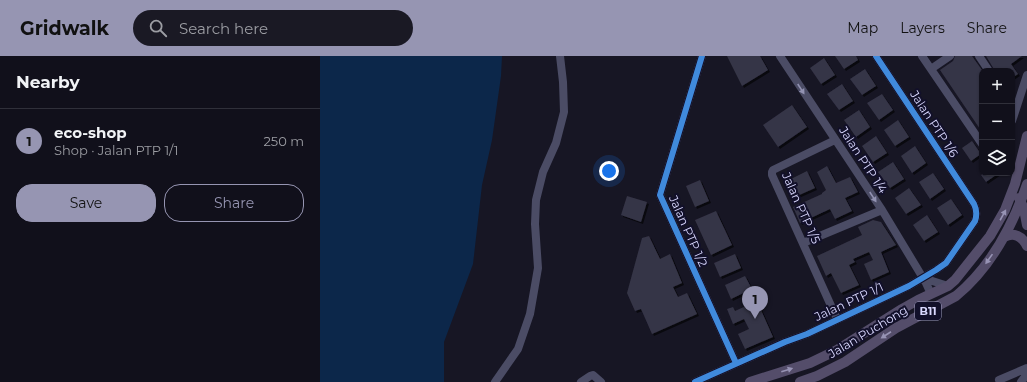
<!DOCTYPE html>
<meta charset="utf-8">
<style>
:root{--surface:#11101b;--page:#1a1924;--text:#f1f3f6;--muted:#9c9da3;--line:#30303a;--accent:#9695b2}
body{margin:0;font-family:Montserrat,sans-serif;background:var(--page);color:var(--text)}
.controls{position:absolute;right:12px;top:12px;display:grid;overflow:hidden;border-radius:8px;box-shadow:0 1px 3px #0004}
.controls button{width:36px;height:36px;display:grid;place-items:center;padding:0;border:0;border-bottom:1px solid var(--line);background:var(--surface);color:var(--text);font:20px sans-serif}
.you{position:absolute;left:289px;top:115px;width:14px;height:14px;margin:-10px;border:3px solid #fff;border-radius:50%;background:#1a73e8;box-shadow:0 0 0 6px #1a73e833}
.badge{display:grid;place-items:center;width:26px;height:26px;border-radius:50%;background:var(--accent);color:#111;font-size:13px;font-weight:700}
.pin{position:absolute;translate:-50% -33px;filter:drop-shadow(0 1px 2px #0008)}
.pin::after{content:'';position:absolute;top:21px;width:14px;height:12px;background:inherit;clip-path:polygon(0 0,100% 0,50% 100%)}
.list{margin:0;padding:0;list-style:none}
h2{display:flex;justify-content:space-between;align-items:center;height:52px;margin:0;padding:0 16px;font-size:17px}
h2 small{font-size:13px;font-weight:400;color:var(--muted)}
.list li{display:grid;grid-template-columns:26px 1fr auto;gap:12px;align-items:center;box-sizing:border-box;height:64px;padding:0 16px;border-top:1px solid var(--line)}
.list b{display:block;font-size:15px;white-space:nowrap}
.list p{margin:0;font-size:13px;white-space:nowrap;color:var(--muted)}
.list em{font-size:13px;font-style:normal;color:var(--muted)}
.actions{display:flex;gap:8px;padding:12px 16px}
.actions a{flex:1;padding:9px 0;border:1px solid var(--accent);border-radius:16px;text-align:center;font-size:14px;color:var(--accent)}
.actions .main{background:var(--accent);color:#111}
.icon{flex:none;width:22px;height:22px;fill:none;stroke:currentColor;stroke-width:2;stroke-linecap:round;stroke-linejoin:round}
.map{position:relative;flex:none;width:707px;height:326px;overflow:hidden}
header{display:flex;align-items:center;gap:24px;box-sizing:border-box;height:56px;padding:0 20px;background:var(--accent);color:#111}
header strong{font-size:19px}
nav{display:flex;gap:22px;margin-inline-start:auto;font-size:14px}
.search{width:280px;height:36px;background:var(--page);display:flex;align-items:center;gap:10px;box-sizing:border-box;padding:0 14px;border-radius:22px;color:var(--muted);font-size:15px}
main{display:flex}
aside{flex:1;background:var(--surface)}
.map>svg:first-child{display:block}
.water{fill:#0c274a}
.building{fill:#353446;filter:url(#shadow)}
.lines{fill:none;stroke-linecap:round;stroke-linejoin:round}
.minor{stroke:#4b4c65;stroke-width:8}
.major{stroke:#544d6a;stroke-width:10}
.cycleway-casing{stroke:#12102a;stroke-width:8}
.cycleway{stroke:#408adc;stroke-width:6}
.oneway{fill:#9292b2}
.oneway2{fill:#9793b4}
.labels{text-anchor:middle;stroke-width:4;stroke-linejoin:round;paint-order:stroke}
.shield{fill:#12102a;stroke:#9e9dbf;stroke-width:1}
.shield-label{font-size:11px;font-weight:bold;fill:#dad9ff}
.street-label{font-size:12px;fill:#dad9ff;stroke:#12102a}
</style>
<header>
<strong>Gridwalk</strong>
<div class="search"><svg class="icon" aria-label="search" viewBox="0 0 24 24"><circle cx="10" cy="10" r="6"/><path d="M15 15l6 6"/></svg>Search here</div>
<nav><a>Map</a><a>Layers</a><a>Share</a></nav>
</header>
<main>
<aside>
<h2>Nearby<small></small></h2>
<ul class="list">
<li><span class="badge">1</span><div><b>eco-shop</b><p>Shop · Jalan PTP 1/1</p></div><em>250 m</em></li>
</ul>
<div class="actions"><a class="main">Save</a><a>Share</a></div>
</aside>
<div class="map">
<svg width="707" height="326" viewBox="0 0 707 326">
<defs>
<filter id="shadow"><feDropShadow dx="2" dy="2" stdDeviation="0" flood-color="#0009"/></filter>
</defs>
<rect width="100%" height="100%" fill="#171624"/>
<path class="water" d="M0 0H182L181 20 172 84 162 129 153 208 124 286V326H0Z"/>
<path class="building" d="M407 0H440L448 14 422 30Z
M515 0H536L538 4 524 13Z
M635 0H652L662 14V76L620 14 633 5Z
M666 0H702L691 8 698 18 692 22V15H675Z
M504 2 515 19 501 28 490 12Z
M545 13 556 30 542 39 530 23Z
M522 28 533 45 519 54 507 38Z
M562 38 573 54 559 64 547 47Z
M472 49 487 71 458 91 443 69Z
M539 54 550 71 536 81 524 64Z
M578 64 589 81 575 90 564 74Z
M556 80 567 97 553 106 542 90Z
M652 85 661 98 651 105 642 92Z
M595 90 606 107 592 117 581 100Z
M573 106 584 123 570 132 558 116Z
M507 110 516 127 530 121 538 136 525 142 532 155 515 163 510 153 480 167 473 151 502 138V137L506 134 497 116Z
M487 115 495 132 477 140 469 124Z
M613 117 624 133 610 143 599 126Z
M664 117H679L666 126 661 119Z
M380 124 389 145 375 151 366 130Z
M589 132 601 149 586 158 575 142Z
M307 140 327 146 321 166 301 159Z
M631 143 642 159 628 169 617 152Z
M396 155 412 189 391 199 375 164Z
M607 159 618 176 604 185 593 169Z
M553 164 561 166 576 189 561 196 569 216 551 224 544 208 553 204 549 196 533 203 535 206 529 209 539 229 521 237 511 217 506 220 497 200 542 179 538 171Z
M329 180 340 203 350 198 362 227 353 231 358 241 367 237 377 258 332 278 321 253 315 255 307 237 322 182Z
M415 198 421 212 400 221 394 207Z
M425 220 432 233 411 243 405 229Z
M437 245 453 281 425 293 418 278 429 273 424 263 413 268 407 253 413 251 415 255Z"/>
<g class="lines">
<path class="minor" d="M382 0 340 139 416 307
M460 0 562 154 606 227 611 238
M602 0 662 88
M659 0 669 15
M611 13 630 0
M692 65 707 19
M515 84 453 114 452 116V119L517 263
M483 187 562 154
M603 222 628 230
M679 324 707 312
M175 326 198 293 210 258 218 212 215 168 216 144 223 116 236 87 244 56 243 26 240 0
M261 326 270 320 273 319 281 326
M375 326 465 286 487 278 589 230 616 214 626 207 655 165C657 159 657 154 654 148L556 0
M701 326 707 318"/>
<path class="major" d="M699 142 704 153 707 169
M684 181C694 176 702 180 707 190
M430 326 490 307 517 294 582 253 598 244 628 230 635 224 670 180 685 154 695 128 707 80
M480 326 497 320 525 306 576 272 636 240C670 212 693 169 707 128"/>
<defs>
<path id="cycleway" d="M382 0 340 139 416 307
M375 326 465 286 487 278 589 230 616 214 626 207 655 165C657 159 657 154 654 148L556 0"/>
</defs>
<use href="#cycleway" class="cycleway-casing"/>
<use href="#cycleway" class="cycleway"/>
</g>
<defs><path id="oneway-solid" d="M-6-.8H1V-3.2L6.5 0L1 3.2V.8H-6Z"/></defs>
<g class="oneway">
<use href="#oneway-solid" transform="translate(481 33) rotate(57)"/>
<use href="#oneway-solid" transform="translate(553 141) rotate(57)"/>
</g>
<g class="oneway2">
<use href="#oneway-solid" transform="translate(683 159) rotate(-61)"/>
<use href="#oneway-solid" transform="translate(669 203) rotate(125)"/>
<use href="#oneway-solid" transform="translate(566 279) rotate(147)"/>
<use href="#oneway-solid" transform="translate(467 314) rotate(-18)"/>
</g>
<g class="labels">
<rect class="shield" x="595" y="246" width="26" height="18" rx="3"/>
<g class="shield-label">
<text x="608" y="259">B11</text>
</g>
<g class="street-label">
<text transform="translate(614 68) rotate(57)" y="4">Jalan PTP 1/6</text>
<text transform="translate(543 104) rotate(57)" y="4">Jalan PTP 1/4</text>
<text transform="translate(481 152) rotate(66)" y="4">Jalan PTP 1/5</text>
<text transform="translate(368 175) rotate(66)" y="4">Jalan PTP 1/2</text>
<text transform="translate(529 246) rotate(-25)" y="4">Jalan PTP 1/1</text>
<text transform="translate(548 276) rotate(-31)" y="4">Jalan Puchong</text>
</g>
</g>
</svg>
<div class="controls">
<button>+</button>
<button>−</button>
<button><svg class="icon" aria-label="layers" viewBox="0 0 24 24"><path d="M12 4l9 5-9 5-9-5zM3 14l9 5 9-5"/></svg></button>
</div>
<div class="you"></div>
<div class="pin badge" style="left:435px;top:263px">1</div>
</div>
</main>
